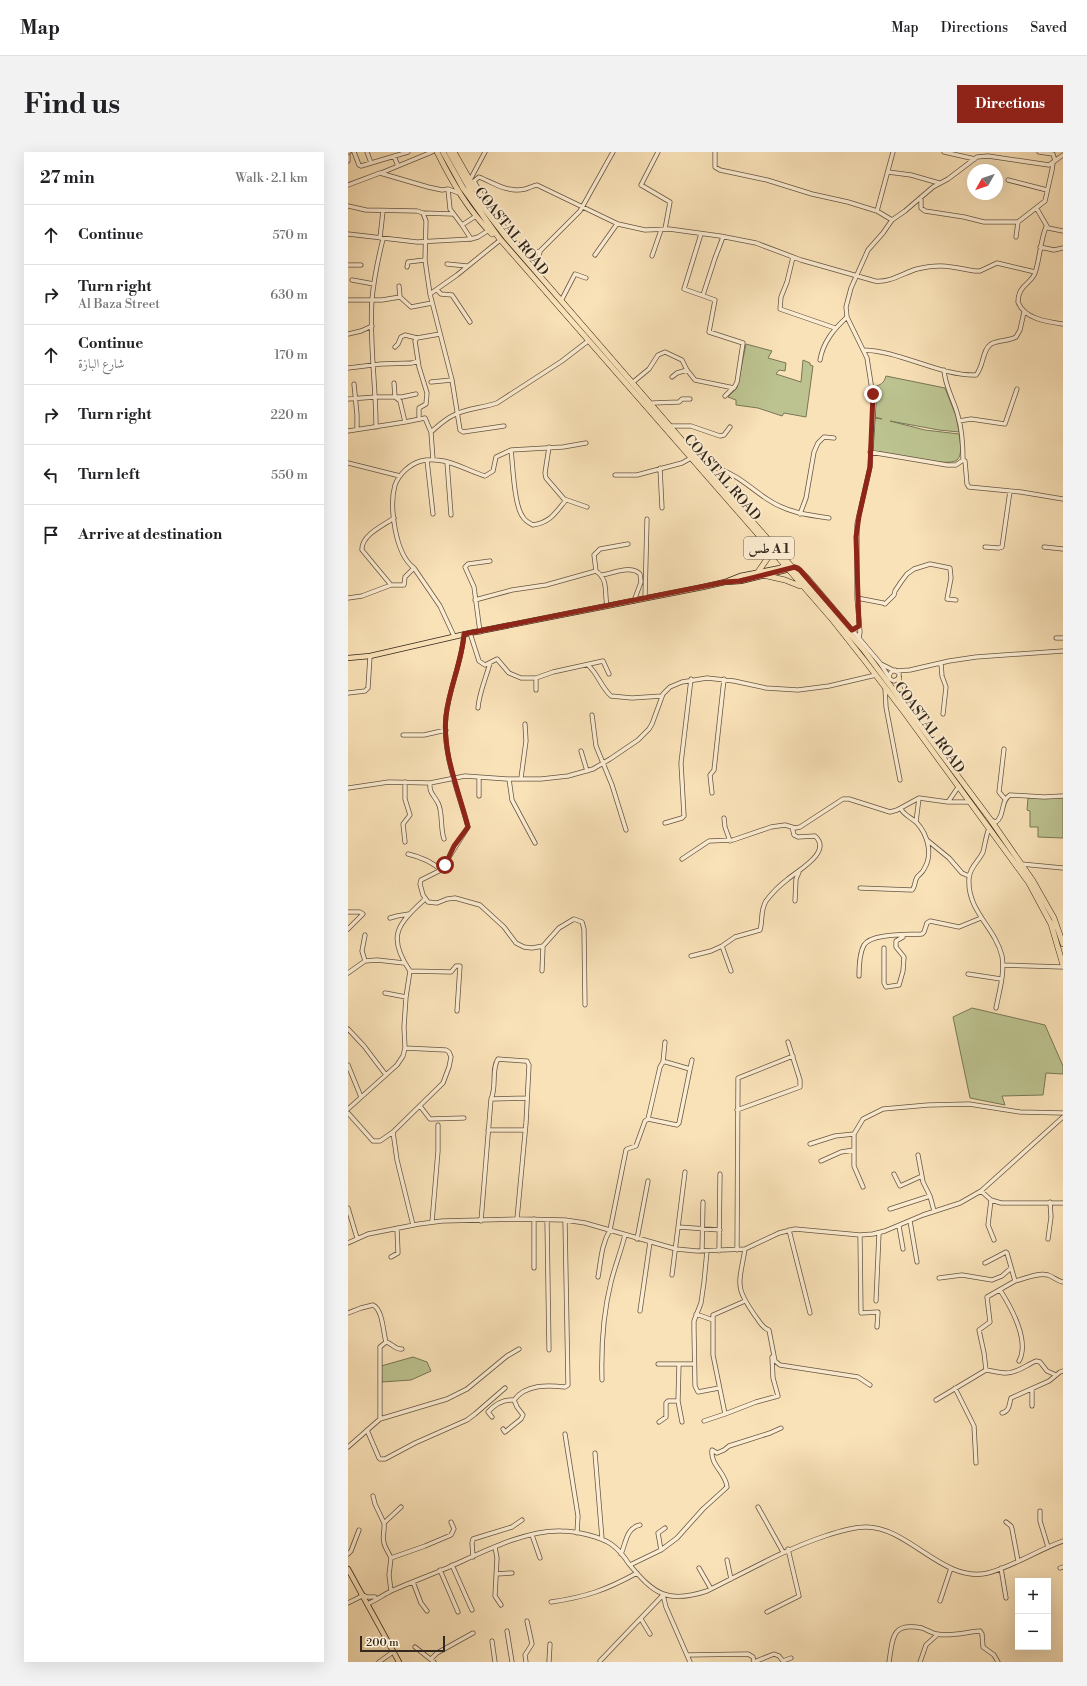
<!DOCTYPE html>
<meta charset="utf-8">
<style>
:root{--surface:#fff;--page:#f2f2f2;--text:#202124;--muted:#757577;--line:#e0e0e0;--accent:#8f2418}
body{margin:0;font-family:"Libre Bodoni",Amiri,serif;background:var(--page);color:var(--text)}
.controls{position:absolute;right:12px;bottom:12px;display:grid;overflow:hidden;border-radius:0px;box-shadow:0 4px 16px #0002}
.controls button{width:36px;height:36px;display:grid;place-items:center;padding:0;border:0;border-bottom:1px solid var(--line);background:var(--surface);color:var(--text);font:20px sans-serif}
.compass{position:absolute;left:619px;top:12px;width:36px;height:36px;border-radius:50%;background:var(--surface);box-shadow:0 4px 16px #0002;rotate:230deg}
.scale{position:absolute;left:12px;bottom:10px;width:85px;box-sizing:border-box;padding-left:4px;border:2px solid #33281d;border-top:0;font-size:11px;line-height:14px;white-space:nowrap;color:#33281d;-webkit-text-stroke:3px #fcecd1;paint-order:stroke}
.stop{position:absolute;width:12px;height:12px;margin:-9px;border:3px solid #8f2418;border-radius:50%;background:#fff}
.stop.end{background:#8f2418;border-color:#fff;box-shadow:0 1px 4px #0008}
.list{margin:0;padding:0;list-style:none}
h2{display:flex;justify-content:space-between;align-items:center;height:52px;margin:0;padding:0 16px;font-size:17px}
h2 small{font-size:13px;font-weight:400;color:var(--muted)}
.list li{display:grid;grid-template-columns:26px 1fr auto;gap:12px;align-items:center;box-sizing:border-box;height:60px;padding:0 16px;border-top:1px solid var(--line)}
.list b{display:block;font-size:15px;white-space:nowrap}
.list p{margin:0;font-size:13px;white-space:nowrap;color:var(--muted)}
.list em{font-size:13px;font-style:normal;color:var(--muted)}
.icon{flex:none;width:22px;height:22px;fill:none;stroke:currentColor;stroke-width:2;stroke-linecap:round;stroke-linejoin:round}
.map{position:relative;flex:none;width:715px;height:1510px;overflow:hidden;border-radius:0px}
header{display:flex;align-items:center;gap:24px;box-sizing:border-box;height:56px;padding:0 20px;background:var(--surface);border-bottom:1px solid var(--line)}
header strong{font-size:19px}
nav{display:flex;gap:22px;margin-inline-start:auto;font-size:14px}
.intro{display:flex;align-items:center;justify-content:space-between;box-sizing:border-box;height:96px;padding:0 24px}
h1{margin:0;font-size:28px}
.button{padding:10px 18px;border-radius:0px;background:var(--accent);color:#fff;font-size:14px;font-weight:700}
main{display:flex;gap:24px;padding:0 24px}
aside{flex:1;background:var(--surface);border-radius:0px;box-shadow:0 4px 16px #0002}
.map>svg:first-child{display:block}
.green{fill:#bcc390;stroke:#787656}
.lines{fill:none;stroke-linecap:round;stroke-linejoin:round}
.minor-casing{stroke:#655644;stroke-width:5}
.major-casing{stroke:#33281d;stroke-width:6}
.highway-casing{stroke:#33281d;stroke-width:6}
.minor{stroke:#fcecd1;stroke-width:3.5}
.major{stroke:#fae2b8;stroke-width:4.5}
.highway{stroke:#fae2b8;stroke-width:5}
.route{stroke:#8f2418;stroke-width:5}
.labels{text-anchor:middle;stroke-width:4;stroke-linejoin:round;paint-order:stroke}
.shield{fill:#fcecd1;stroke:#6f6353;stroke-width:1}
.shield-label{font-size:13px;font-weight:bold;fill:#33281d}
.street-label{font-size:14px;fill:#33281d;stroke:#fcecd1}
</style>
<header>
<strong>Map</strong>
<nav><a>Map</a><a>Directions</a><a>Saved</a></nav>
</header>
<div class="intro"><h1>Find us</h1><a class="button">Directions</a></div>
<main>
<aside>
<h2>27 min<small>Walk · 2.1 km</small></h2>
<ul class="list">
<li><svg class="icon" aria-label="ahead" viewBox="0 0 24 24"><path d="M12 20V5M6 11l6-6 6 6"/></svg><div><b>Continue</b></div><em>570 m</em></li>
<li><svg class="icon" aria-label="right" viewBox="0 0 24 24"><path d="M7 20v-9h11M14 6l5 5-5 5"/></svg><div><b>Turn right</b><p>Al Baza Street</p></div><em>630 m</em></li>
<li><svg class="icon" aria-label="ahead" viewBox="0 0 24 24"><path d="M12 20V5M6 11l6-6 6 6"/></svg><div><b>Continue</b><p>شارع البازة</p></div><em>170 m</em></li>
<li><svg class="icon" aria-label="right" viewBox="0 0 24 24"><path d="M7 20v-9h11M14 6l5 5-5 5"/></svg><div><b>Turn right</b></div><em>220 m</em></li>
<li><svg class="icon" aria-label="left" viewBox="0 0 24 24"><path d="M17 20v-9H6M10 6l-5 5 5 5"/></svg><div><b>Turn left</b></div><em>550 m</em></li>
<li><svg class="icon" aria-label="arrive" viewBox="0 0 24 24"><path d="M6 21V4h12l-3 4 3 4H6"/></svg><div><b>Arrive at destination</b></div></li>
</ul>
</aside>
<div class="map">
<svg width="715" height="1510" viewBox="0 0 715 1510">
<rect width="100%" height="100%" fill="#fae2b8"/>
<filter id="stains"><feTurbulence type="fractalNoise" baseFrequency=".005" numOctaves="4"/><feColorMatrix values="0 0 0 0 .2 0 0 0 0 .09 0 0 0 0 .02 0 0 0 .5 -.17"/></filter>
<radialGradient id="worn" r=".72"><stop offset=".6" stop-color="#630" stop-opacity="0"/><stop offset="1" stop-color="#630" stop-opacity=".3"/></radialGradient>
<path class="green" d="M398 192 424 199 420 206 438 211 437 219 431 218 428 222 453 230 455 208 462 211V213L465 214 458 265 436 261 434 264 410 256 388 253V248L380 245 389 236Z
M538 224 597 236 608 264 611 280 591 278 542 269 577 278 611 282C612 289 615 303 609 308 600 316 537 301 523 298L527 266 534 267 527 265 525 235C533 233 536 231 538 224Z
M715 644V686L690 685V675H682V659L679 658 680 646Z
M624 856 697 873 715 914V922L698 921 695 943 654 944 657 953 622 946 605 865Z
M65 1205 79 1210 83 1219 63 1228 34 1230 33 1214Z"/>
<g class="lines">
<defs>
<path id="minor" d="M0 0H1
M6 0 11 13 13 14 60 0
M19 0 23 11
M310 0 293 33 322 50 317 77
M367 0V15L372 18 419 28 464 42 500 50 529 59
M596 0 627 7
M691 0 705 2 707 9
M0 4V9
M46 4 50 14
M540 20 563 23 591 31
M33 21 84 0
M122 28 137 0
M660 28 699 38
M0 33 32 21 80 35 94 38 100 37 111 41
M100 37 102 57 114 73 128 64
M573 45V56L577 59 616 65 636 70H670
M137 49 126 29 131 25C146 31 159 41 177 37 181 36 184 34 189 33L270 72 297 78 321 77 372 84 408 91 453 108 527 129C542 131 555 121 569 117 593 111 603 115 627 119H632L649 111 687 120
M0 54 18 58 69 59 75 61 78 69 77 108 82 142 104 228 112 278 115 280 156 274
M689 57 700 76 715 79
M75 61 105 62
M544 68 557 59 585 35 600 27 629 5 640 4 701 13 715 3
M114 73 123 87
M698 75C692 90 692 106 687 121 683 132 670 133 670 150 676 167 700 170 715 172
M0 82 69 90 123 87 130 85 141 78
M353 82 336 137 367 148 361 180 395 191 389 230 387 234 377 244
M668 85 670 70 697 49 704 18 705 11
M32 86 35 59
M692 95 706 98 715 96
M247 103 269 72
M179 104 192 99 232 59 265 0
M304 104 313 78
M445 105 439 130 433 145 432 157 487 176
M99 112 119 114
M0 113H13
M59 115 60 110 77 108
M188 115 192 100
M4 128 26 132
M51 134 52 145
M89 138 93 142 104 143 122 170
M82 142 109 123 151 89
M355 143 367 106 375 85
M0 148H34L52 145 63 155 84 151
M213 149 227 122 238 126
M0 182 13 179 24 174
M69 186 67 189 71 215 79 241 78 252 71 256V267
M47 195 50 192 53 185 57 183 69 186 92 182
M516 198C552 199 592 224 628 223 636 214 634 198 643 192 651 188 661 189 668 185L672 178 676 160
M472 208C475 190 486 177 499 165
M0 216 33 212 64 211 70 209
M596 218C597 235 606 248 610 264 614 278 615 293 615 308
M324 225 329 221 339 218
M83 230 104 228
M46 231 47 245 52 249 57 270 77 266 83 280
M284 231 301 217 310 203 317 200 334 208 339 218 347 228 386 236
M6 232 9 263V277
M0 247 28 245H54L68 242
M302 253 305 251 331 250 334 247H342
M611 269 623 267 657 272 669 237
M322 274H343L372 284 376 283 382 275
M28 275C28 232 21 189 24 147 26 126 30 107 35 87
M0 279 57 270
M201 295 197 321 198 326 216 347 239 355
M163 298C165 314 166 354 175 365 177 369 181 371 185 373 203 370 207 361 218 348
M522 300 599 313H608L615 308 617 309 619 332 621 335 673 340 715 347
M79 308 85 362
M85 308 83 280C90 274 97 267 106 263 119 256 135 256 149 251L214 209 240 189
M99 310 103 363
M0 311 52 324
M312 316 314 356
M360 318 369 316C390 323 401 335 419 347 438 360 459 363 481 366
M267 323H289L334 311 343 306
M452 362 458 346 466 300 470 291 476 285 486 286
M637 395 651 396 654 395 662 339
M696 395 715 397
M445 415 450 416 461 427 532 511 541 525
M254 423C266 421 283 413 292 422L293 430 286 449
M43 433 14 398C13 383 36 373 46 366
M0 446 14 444 43 433H56L57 425 66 416
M297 446 299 367
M509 446 535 451 537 452 546 443 547 439 553 430 559 422 566 417 582 412 602 416 603 426 599 447 608 448
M127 448 164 438 198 433 248 419
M259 453C256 441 261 428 248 419L246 403 252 397 280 392
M132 480 126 435 117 415 120 412 142 409
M122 481 131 509 137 513 149 507 161 521 173 526H188L205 520 255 509 261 522
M116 482C114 510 101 536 98 564 94 601 110 639 120 675L93 718 73 728 72 732 75 743 80 750 89 751 99 747 107 746 132 753 156 775 168 791 176 795 184 796 195 794 211 776 226 767 234 770 236 777 237 853
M106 484 92 454 66 416C47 402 41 354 47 333 51 322 62 312 73 309 96 303 117 318 137 324L145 319 148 305 163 298 215 295 238 291
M511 486 512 480 509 446V372L522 315 526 251 519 206 499 165 498 155 503 136 520 98 535 81 544 68 529 59 545 0
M708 486H715
M593 511 594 524 598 535 595 562
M533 512 551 521V526L546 529 542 527 541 524 543 520 547 518
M240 513C250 522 253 535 263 544L284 546 314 544
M548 519 562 518 601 509 628 505 715 499
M188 526V538
M537 536 538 555 552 628
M0 541 17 539 20 536 22 504
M130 556C131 541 138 526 142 511
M244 563 248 594 264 633 278 678
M55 583H76L98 578
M656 597 651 640 657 647
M233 599 239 619
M131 625V644
M173 626 178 589 177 572
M161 627 164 648 187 691
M82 631C81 641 86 643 90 651 95 660 92 676 96 687
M0 636 41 630 82 631 117 624 159 627H193L220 624 245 617 262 607 290 588 301 577 304 572 315 542 322 535 334 530 359 526 386 529 418 536 450 538 481 534 528 523
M364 641 362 623 366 618 376 527
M600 650H622
M376 666 377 675 382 689
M643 668 648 670C657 664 652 649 662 643L696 645 715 644
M568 670 571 646
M317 671 334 666 336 664 333 611 343 527
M641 676C638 684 637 692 635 700 631 709 621 716 621 727 619 759 647 775 654 804 657 821 651 840 648 856
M579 688 601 706 614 721 621 724
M57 690 55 672 62 663 57 647V630
M60 702C73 705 83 709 93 718
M334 707 361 689 385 688 423 675 437 673 447 676 452 675 495 647H501L542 660 549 658 571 646 600 650 611 634
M673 712 715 716
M512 736 564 738C568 734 566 728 570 724 572 722 575 720 576 717 585 703 580 683 569 671 563 665 557 664 553 657
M447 749 448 727 451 720
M0 760H12L15 762 0 777
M42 766 49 764 61 762
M17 783 14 799 17 809 29 808 56 811
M536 796V831L538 835 551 833 555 819 556 805 548 795V789L555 785
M343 804 363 799 374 794
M655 813 715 815
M62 819 103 820 108 814H112L109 859
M194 819 195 794
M383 819 374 794 387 785 412 778C415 768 412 759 418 749 424 741 432 733 440 727 449 719 485 700 467 684L450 685 446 683 444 675
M0 821 17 809
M620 822 653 827
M511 824C511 815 511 802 516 793 523 781 561 783 574 782L576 780 579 771 582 769 611 775 633 766
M37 841 58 845
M0 877 16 894 38 923
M57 896 98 898 101 900 103 905 101 915 95 931 45 980 49 1008 65 1073
M315 910 317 890
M0 913 13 945
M342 917 344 908
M143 947 179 946
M72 954 82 967 116 966
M0 957 49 913 55 904 57 896 56 875 58 845 62 819C38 784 50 772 77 747
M389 958 452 935V928L440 890
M0 961 25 989H32L45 980
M140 978H177
M462 992 487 984 506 982
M570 1003 575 1030 582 1044 586 1059
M473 1009 493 1000 506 998
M546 1022 552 1034 574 1024
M515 1035 506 1014V982L515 967 535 957 580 953 621 952 672 960 715 961
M633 1039 643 1048 653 1051H715
M643 1048 640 1073 646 1088
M0 1056 9 1086
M542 1057 582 1044
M186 1067V1116
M199 1068 201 1198
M133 1069 143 947C149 935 143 917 150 907L177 909H179L181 913 178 971 169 1067
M562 1069 569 1110
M84 1070 90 999V973
M551 1074 555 1097
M331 1075 372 1078
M441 1078 462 1161
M512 1083 513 1161 530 1160 529 1175
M289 1087 300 1029
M700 1087 703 1065 702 1050
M0 1091 20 1082 71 1072 94 1069 171 1067 217 1068 237 1071 328 1097 349 1099 397 1097 431 1081 447 1077 512 1083 525 1082 537 1079 575 1063 612 1051 633 1039 715 965
M397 1097C391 1133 386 1134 408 1165 412 1170 415 1177 421 1178L427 1209 432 1213 510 1225 522 1233
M389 1098 390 926 445 904
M354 1099 355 1050
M359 1099 356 1130 353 1151 346 1169V1178L347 1234 350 1240 371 1236
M371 1099 372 1022
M43 1105 50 1101 49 1076
M637 1111 658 1100 659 1101 667 1129C677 1127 689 1120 700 1123 706 1125 709 1129 715 1130
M324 1123 337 1020
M250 1125C253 1109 253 1093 262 1078L278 998 279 997 288 994 297 969 300 967 312 915 315 910H318L342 917 331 971 329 973 300 967
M591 1126 614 1123 644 1128 654 1124 663 1116
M652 1138C663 1155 682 1189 671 1209
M528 1149 531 1081
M292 1159 302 1090
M0 1161 13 1156 25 1153C35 1158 35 1180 38 1190L32 1195V1267
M348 1162 365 1168
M38 1190C44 1191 47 1198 54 1197
M310 1212H346
M638 1218 636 1201 631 1178 642 1170 639 1145 667 1129
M254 1228C253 1195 255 1162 263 1130 267 1114 273 1099 277 1083
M607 1236 626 1274 628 1311
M684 1237V1254
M588 1248 638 1218C645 1219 651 1221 658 1221 670 1221 678 1213 688 1209L692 1210 699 1219 708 1223
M330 1249 334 1270
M654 1261C662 1259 661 1252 663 1246L701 1229 712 1220 715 1219
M377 1262 408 1250 430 1244 425 1226 424 1205
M144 1265 140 1260C147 1252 155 1247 166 1248
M356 1269 377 1262 365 1203V1163L397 1149
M311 1270 318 1265V1251L320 1249H330L331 1212
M155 1277 157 1280 173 1267 175 1263 169 1255 166 1248C178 1232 200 1233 217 1235L220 1233 217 1068
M19 1278 31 1306 32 1307H37L67 1291 119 1268 127 1262 157 1236
M217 1282 230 1364 229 1381
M0 1295 32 1267 99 1247 119 1237 159 1204 171 1197
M247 1301 254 1387
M25 1344 27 1352 36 1371
M410 1355 435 1400
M692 1359V1369L700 1395
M658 1370 663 1374 664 1377 670 1409
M184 1383 192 1406
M147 1395 149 1406 147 1444 153 1453
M313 1398 310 1381 317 1376
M0 1402 3 1399 11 1378
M273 1402C278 1391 278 1376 292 1373
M125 1405 124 1391 125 1387 164 1375 174 1368
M43 1406C41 1401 37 1396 36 1391 34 1384 37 1378 36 1371L53 1355
M379 1408 383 1427
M104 1413 124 1458
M282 1413 313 1398 329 1386 355 1357 377 1337 379 1335C378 1321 362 1313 364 1298L369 1301 376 1298 381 1294 422 1281 433 1276
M351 1416 363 1437
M653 1416 658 1446
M712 1416 715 1415
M92 1418 110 1460
M148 1422 164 1421
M65 1430 73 1451 79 1459
M43 1439 41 1423 43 1406 77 1394 103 1383 106 1377 103 1370
M13 1442 19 1445H27
M315 1443 318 1455 342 1510
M592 1449 603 1416
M203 1450C238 1445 258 1438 289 1421
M0 1451 14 1444
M19 1452C27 1449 35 1443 43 1439 61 1431 80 1424 99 1416 133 1401 176 1378 213 1379 227 1379 251 1384 263 1392 270 1397 276 1404 281 1412 306 1442 319 1452 359 1439 398 1420 435 1398 477 1384 489 1380 504 1375 518 1375 561 1375 596 1432 640 1421 666 1414 690 1398 715 1389
M419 1460 451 1444 440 1397
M293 1467 302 1482
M159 1479 164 1510
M144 1489 147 1510
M67 1495 86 1510
M339 1503 400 1502 405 1505 406 1510
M83 1507 89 1501 125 1481
M252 1509 315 1443
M31 1510 45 1500
M178 1510 177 1503 184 1492 179 1469
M201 1510 202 1492
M406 1510 426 1502 431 1504 435 1509 443 1506
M541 1510C545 1486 543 1470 574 1476 579 1478 584 1481 589 1482 601 1485 619 1480 632 1479L634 1482 635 1495 646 1503 650 1510
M572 1510 578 1493 589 1483"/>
<path id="major" d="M379 430 393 429 442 417
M0 506 22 504 122 481 355 435 377 430 392 424 432 416 439 412
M0 1417 51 1510"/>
<path id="highway" d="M89 0C104 30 120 58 144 82
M95 0 115 36 151 86 483 466 517 509 556 560 681 731 703 772 715 813
M101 0 124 41 158 85 515 497 642 667 685 729 706 766 715 792
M106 0 123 30 137 51 189 117
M410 420 419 407 417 392
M415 423 437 428 452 434
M551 526V535L557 549"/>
</defs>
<use href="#minor" class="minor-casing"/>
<use href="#major" class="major-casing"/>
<use href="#highway" class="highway-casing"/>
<use href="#minor" class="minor"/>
<use href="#major" class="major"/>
<use href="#highway" class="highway"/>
</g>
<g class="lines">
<path class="route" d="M97 713 106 694 120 675C111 639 94 601 98 564 101 536 114 510 116 482L377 430 392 429 447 415 452 418 504 478 511 474 508 385 511 364 522 315 525 242"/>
</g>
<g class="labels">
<rect class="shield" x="396" y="385" width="50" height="22" rx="3"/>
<g class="shield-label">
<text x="421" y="401">طس A 1</text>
</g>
<g class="street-label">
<text transform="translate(164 79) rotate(51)" y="5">COASTAL ROAD</text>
<text transform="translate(375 325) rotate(49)" y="5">COASTAL ROAD</text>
<text transform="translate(582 575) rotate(54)" y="5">COASTAL ROAD</text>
</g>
</g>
<rect width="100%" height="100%" filter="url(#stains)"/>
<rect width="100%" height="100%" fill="url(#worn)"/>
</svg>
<div class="controls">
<button>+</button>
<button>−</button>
</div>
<svg class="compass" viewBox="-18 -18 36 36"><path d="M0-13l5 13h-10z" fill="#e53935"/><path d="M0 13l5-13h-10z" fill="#757577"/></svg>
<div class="scale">200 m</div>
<div class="stop" style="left:97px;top:713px"></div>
<div class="stop end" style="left:525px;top:242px"></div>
</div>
</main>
